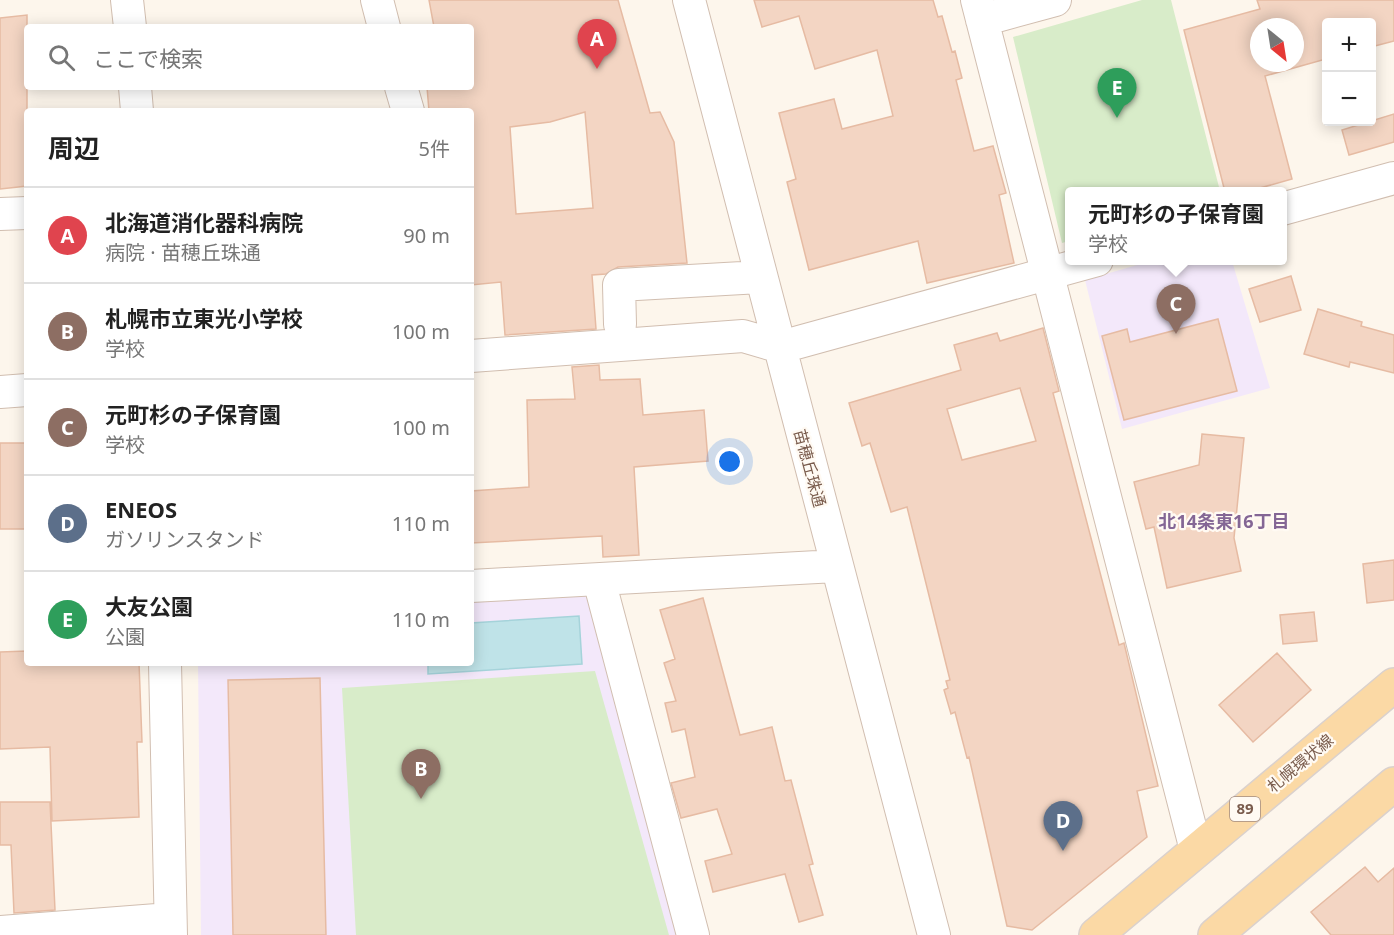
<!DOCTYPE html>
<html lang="ja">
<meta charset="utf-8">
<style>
:root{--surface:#fff;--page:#f2f2f2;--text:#222;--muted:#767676;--line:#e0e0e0;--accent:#0b8043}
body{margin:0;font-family:"Noto Sans","Noto Sans JP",sans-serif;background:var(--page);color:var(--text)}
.controls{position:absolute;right:18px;top:18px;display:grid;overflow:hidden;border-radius:6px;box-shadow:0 3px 15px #0003}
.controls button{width:54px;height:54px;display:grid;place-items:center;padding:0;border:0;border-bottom:2px solid var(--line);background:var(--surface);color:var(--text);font:30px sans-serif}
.compass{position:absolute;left:1250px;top:18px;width:54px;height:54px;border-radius:50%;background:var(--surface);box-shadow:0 3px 15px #0003;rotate:150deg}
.you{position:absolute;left:730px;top:462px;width:21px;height:21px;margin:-15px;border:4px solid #fff;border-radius:50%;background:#1a73e8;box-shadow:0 0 0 9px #1a73e833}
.badge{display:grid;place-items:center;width:39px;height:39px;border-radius:50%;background:var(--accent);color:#fff;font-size:20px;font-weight:700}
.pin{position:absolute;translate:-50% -50px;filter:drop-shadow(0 2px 3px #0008)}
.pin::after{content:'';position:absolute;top:32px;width:21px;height:18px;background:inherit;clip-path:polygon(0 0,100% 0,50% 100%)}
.popup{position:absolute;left:1065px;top:187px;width:222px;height:78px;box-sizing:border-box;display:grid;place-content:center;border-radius:6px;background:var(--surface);filter:drop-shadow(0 2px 4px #0005);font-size:20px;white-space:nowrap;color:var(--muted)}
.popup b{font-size:22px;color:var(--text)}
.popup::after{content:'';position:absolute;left:50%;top:100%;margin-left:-12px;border:12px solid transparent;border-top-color:var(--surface)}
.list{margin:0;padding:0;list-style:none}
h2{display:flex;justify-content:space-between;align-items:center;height:78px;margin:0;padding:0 24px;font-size:26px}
h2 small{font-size:20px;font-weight:400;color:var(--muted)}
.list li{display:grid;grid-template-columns:39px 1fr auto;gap:18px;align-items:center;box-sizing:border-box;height:96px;padding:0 24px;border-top:2px solid var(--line)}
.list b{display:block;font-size:22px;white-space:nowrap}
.list p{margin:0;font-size:20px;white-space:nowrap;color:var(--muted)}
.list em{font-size:20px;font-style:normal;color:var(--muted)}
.icon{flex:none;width:33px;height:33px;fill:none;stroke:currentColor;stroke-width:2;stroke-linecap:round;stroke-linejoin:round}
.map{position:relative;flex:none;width:1394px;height:935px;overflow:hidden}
.search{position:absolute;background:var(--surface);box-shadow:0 3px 15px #0003;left:24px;top:24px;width:450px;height:66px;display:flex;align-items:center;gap:15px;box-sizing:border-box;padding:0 21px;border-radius:6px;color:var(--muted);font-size:22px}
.panel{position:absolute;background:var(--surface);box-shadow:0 3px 15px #0003;left:24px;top:108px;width:450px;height:558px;border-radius:6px}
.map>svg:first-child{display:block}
.education{fill:#f3e8fa}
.green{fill:#d8ecc9}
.water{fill:#bfe3e8;stroke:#a5d3da;stroke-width:1.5}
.building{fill:#f3d5c3;stroke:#e6bba3;stroke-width:1.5;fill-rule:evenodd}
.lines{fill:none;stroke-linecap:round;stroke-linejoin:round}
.minor-casing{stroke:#d1beb0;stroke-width:34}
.major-casing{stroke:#dad1cd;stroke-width:36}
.minor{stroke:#fff;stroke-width:32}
.major{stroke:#fbd9a5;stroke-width:33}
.labels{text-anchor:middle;stroke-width:4.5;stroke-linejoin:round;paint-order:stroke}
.shield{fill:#fffaf3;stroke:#a28b7f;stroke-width:1.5}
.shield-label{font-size:15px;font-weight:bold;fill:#7a5c4d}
.street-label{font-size:16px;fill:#7a5c4d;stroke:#fffaf3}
.neighbourhood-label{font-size:18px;font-weight:bold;fill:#846695;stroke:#fffaf3}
</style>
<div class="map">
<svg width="1394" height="935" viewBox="0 0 1394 935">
<rect width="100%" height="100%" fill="#fdf6ec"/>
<path class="education" d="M1151 261H1232L1270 388 1122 429 1085 280Z
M591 594 677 935H201L198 663H471V601Z"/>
<path class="green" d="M1142 0H1171L1220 191 1070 192 1069 241 1062 243 1013 37Z
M595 671 669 935H356L342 688Z"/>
<path class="water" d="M579 616 582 664 428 674V663H471V623Z"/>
<path class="building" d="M429 0H618L650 113 660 112 674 142 687 263 618 267 606 274 592 275 596 329 505 335 501 282 471 285V111H429L427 87H471V27H434ZM585 112 593 208 516 214 510 127 550 122Z
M754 0H933L938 17 942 16 952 52 955 51 962 78 956 80 974 151 993 146 1006 193 999 195 1014 263 927 283 918 241 809 270 787 182 796 179 779 113 834 99 842 129 893 116 877 50 815 69 799 16 762 27Z
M1257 0H1394V41L1371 47V22H1326V59L1265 76 1292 179 1246 192H1225L1184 30 1260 9ZM1259 27H1295V63H1259Z
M27 15V186L0 189V18Z
M1394 114V142L1349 155 1342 130Z
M1291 276 1301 310 1260 322 1249 289Z
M1318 309 1362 322 1361 326 1394 335V373L1350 362 1349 367 1304 354Z
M1218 319 1237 391 1124 420 1102 336 1127 329 1130 342Z
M1043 328 1059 391 1053 393 1119 645 1124 643 1158 786 1137 791 1147 837 1032 930 1007 926 969 757 967 758 955 712 951 714 944 690 948 688 946 681 950 680 907 507 891 512 870 443 862 446 849 403 961 370 954 345 997 333 1000 341ZM1020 388 1036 441 962 460 947 409Z
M599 365 600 380 640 379 643 415 704 410 708 461 634 467 639 555 603 557 602 536 471 543V491L529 487 527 400 575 399 572 367Z
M1202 434 1244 438 1234 538 1241 571 1167 588 1154 527 1146 529 1134 482 1199 465Z
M0 443H27V529H0Z
M1394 560V600L1367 603 1363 564Z
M703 598 740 735 772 727 785 781 791 780 813 864 809 865 823 915 799 922 785 874 713 892 705 861 732 854 717 809 681 818 671 783 695 777 685 729 672 732 665 703 676 701 664 663 675 659 660 610Z
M1314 612 1317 641 1283 644 1280 615Z
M27 651V663H139L142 742H137L139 817 52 821 50 747 0 749V652Z
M1277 653 1311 690 1253 742 1219 705Z
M320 678 326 935H233L228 680Z
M0 802H50L55 910 14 913 11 845H0Z
M1365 867 1378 882 1394 868V935H1331L1311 912Z"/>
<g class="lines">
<defs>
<path id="minor" d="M127 0 130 27
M377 0 384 27
M689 0 934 935
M977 0 1196 850
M982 20 1055 0
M135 87 137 111
M401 87 408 111
M1282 209 1394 178
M0 214 27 213
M620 324 619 285 760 277
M471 356 743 336 781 347 1097 260
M0 392 27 390
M599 580 693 935
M471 586 836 566
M165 663 171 935
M0 932 170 919"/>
<path id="major" d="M1096 935 1394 685
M1215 935 1394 784"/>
</defs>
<use href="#minor" class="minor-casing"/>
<use href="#major" class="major-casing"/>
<use href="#minor" class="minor"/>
<use href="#major" class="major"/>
</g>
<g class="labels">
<rect class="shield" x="1230" y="797" width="30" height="24" rx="4.5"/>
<g class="shield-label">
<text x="1245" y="814">89</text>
</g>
<g class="street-label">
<text transform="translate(810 468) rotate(75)" y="6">苗穂丘珠通</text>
<text transform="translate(1300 763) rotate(-40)" y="6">札幌環状線</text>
</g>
<g class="neighbourhood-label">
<text x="1224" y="528">北14条東16丁目</text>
</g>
</g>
</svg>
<div class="controls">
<button>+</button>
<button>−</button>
</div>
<svg class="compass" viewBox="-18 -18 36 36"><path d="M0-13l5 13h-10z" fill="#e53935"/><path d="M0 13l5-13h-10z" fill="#767676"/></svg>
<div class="you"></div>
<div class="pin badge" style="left:597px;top:69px;background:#e0444e">A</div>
<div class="pin badge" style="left:421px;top:799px;background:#8d6e63">B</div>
<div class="pin badge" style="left:1176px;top:334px;background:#8d6e63">C</div>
<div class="popup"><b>元町杉の子保育園</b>学校</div>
<div class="pin badge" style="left:1063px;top:851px;background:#5c6f8a">D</div>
<div class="pin badge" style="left:1117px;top:118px;background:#2e9e5b">E</div>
<div class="search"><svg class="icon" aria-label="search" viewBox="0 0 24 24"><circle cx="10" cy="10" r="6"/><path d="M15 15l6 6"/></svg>ここで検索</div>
<section class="panel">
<h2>周辺<small>5件</small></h2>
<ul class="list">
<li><span class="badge" style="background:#e0444e">A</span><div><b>北海道消化器科病院</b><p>病院 · 苗穂丘珠通</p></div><em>90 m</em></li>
<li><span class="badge" style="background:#8d6e63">B</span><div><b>札幌市立東光小学校</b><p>学校</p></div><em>100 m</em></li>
<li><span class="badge" style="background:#8d6e63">C</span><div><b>元町杉の子保育園</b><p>学校</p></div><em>100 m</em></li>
<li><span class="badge" style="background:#5c6f8a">D</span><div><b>ENEOS</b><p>ガソリンスタンド</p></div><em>110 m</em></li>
<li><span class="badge" style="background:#2e9e5b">E</span><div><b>大友公園</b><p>公園</p></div><em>110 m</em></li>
</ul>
</section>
</div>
